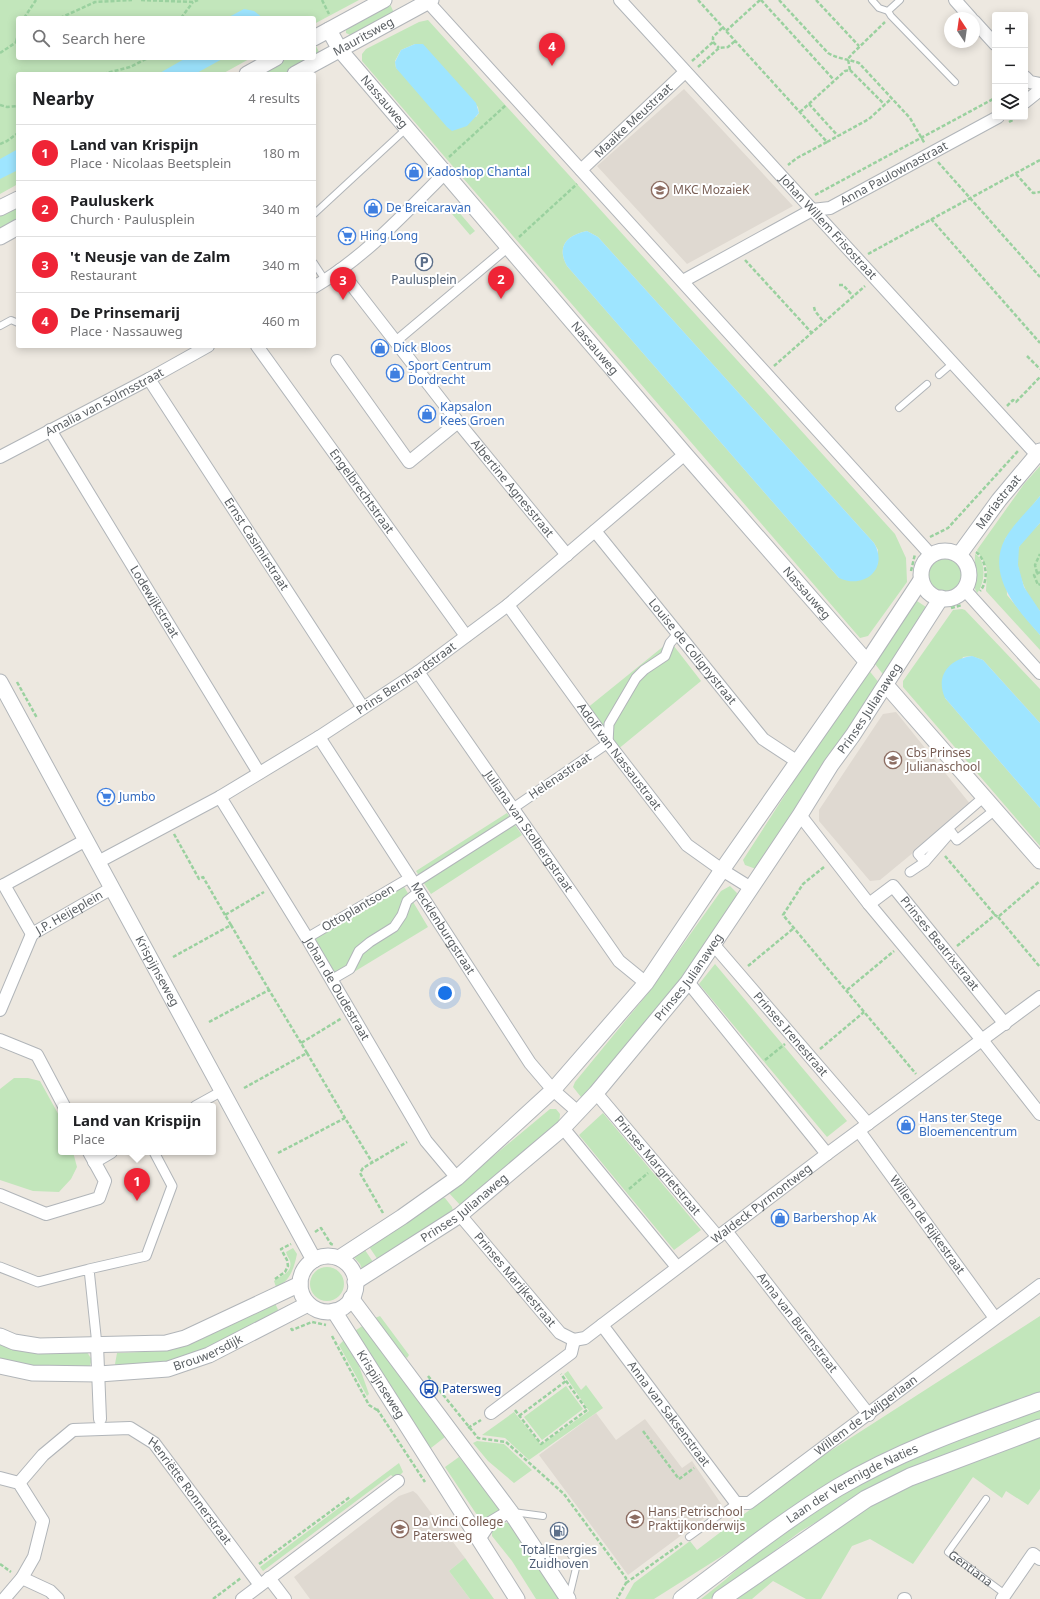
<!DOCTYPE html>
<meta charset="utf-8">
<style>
:root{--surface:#fff;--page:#f6f6f6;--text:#202124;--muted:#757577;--line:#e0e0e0;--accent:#ef2436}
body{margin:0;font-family:"Noto Sans",sans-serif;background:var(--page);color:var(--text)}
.controls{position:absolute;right:12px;top:12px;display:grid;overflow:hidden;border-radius:4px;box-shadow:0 2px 10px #0003}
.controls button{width:36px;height:36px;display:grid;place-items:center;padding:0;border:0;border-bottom:1px solid var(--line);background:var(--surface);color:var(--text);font:20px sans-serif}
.compass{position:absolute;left:944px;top:12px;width:36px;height:36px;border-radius:50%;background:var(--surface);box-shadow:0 2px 10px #0003;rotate:347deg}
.you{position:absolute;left:445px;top:993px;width:14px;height:14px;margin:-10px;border:3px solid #fff;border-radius:50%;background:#1a73e8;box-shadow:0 0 0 6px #1a73e833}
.badge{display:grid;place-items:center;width:26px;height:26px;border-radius:50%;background:var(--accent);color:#fff;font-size:13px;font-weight:700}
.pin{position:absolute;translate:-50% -33px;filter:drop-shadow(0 1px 2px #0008)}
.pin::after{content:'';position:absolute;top:21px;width:14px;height:12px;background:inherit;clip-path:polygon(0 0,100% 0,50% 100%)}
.popup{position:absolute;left:58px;top:1103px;width:158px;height:52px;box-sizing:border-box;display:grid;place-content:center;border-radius:4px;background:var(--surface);filter:drop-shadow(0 1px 3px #0005);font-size:13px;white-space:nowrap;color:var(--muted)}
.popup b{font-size:15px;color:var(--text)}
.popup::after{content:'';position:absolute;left:50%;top:100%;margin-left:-8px;border:8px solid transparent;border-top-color:var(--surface)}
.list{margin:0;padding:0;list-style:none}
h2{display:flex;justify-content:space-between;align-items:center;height:52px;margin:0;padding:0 16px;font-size:17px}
h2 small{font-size:13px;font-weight:400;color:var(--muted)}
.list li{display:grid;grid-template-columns:26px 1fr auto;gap:12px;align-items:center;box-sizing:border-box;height:56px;padding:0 16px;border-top:1px solid var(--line)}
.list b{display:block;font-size:15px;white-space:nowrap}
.list p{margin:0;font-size:13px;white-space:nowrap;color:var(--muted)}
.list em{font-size:13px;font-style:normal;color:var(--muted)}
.icon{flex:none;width:22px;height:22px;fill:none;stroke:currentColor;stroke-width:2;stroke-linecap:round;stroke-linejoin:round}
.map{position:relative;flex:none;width:1040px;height:1599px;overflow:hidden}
.search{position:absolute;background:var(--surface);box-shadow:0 2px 10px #0003;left:16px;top:16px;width:300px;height:44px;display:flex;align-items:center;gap:10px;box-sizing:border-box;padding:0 14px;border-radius:4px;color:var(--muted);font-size:15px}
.panel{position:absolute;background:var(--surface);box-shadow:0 2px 10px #0003;left:16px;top:72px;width:300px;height:276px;border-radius:4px}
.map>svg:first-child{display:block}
.education{fill:#dfd9d1}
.green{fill:#c2e6bb;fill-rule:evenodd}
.water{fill:#9ee5ff}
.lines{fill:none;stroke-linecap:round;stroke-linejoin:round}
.service-casing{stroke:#b1b5b9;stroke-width:8}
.pedestrian-casing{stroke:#b1b5b9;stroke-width:11}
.minor-casing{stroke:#b1b5b9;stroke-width:14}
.tertiary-casing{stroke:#b1b5b9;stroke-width:17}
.secondary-casing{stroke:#b2b7bc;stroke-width:19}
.path{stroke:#9ad19f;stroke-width:2.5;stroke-dasharray:4 2;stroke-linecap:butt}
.service{stroke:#fff;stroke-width:6}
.pedestrian{stroke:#fff;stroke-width:9}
.minor{stroke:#fff;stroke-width:12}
.tertiary{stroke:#fff;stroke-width:15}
.secondary{stroke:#fff;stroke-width:17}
.labels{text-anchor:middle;stroke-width:4;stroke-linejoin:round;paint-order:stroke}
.street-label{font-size:12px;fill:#595e62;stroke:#fff}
.shop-label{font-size:12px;fill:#366cbe;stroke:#fff;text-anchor:start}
.education-label{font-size:12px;fill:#785e54;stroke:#fff;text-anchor:start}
.service-label{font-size:12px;fill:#4e5e75;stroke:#fff}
.transit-label{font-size:12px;fill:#164399;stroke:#fff;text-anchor:start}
</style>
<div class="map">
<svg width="1040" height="1599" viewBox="0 0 1040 1599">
<rect width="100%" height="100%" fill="#ede8e0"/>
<path class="education" d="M684 89 793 206 687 264 597 166Z
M896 712 971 805 880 880 870 881 819 821V810L883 714Z
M596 1413 616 1440 645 1419 682 1468 692 1461 722 1505 628 1575 539 1455Z
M413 1491 417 1494 465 1558 449 1571 470 1599H310L294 1577 399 1496Z"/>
<path class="green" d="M0 0H359L314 24V18H18V58H251L222 74H18V184L0 194Z
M390 4 394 13 354 37 346 33V26Z
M428 20 895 534 906 558 907 582 868 636 860 638 362 61V54L366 49 419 22ZM415 44 478 107 479 113 476 117 396 68 395 61 401 50ZM587 231 598 237 874 543 878 550V564L839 578 567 266C556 246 567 235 587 231Z
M314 42 321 56 287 74H253L283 58H314Z
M18 202V221L0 231V212Z
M457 210 475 231 470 235 452 214Z
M1040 466V496L1005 539 1007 595 1040 635V650L986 591 987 568 977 550 1024 484Z
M1040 523V611C1027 598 1012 565 1019 547 1023 538 1034 529 1040 523Z
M975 554C987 560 985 584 977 593L974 587Z
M929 575a16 16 0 1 1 32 0a16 16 0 1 1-32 0Z
M914 599 929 609 885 677 872 660Z
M962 609 965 610 1040 689V723L983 660 971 656 963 657 945 698 1040 808V846L903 687V681L953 610Z
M670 641 701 681 617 750 586 709Z
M867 668 880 684 756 869 745 865 743 860Z
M507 813 522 835 431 894 416 871Z
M403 885 428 927 339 981 313 938Z
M730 886 737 893 736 898 664 1004 586 1096 581 1097 573 1087 575 1082 649 992 721 891Z
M715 964 847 1121 827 1137 699 984Z
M14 1078H28L40 1081 61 1119V1152H73L77 1167 71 1179 59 1192 33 1191 0 1180V1089Z
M550 1109H556L560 1114 559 1125 461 1206 449 1193Z
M603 1113 701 1230 674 1250 579 1135Z
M440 1197 445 1198 452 1207 453 1211 380 1263 368 1245Z
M363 1247 375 1265 363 1272 360 1264 352 1255Z
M293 1248 297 1254C294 1268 290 1282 276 1287L274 1281C281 1275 293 1273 290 1261 289 1258 287 1256 286 1252Z
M310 1284a17 17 0 1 1 34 0a17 17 0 1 1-34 0Z
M274 1301 280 1314 167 1367 117 1368 115 1364 117 1353 165 1351Z
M380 1316 409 1355 407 1358 402 1354 375 1318Z
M1040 1316V1395L749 1539 654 1599H625L634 1583 690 1541 697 1550 810 1464Z
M364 1325 445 1437 431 1448H429L353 1332Z
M344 1340 359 1366 369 1394 367 1396 339 1345Z
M0 1344 87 1352 92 1360 89 1368 76 1371 0 1363Z
M568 1371 581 1390 586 1385 603 1408 529 1460 505 1438 482 1435 514 1412 541 1445 589 1411 564 1374Z
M566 1386 583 1409 542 1440 524 1417Z
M1040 1408V1421L857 1498 801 1531 710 1599H701L725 1580 777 1534 852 1487 927 1450Z
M1040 1437V1489L1028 1505 1006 1491 1002 1498 973 1477 913 1564 870 1539 852 1546 821 1599H806L773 1581 752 1599H735C774 1572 812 1541 852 1516 910 1481 977 1460 1040 1437Z
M477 1441 504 1444 532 1470 514 1483 488 1461 473 1443Z
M459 1457 499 1507 500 1510 482 1521 479 1518 445 1467Z
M399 1463 403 1472 396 1479 391 1475 263 1571 260 1567Z
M502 1522 512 1524 563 1599H536L512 1561 492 1536V1530L496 1524Z
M465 1558 494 1599H470L449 1571Z"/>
<path class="water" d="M244 9 254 11 263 18H227Z
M415 44H423L476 103 479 113 467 126 452 131 447 127 396 68 395 62 401 50Z
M186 58H224L195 74H158Z
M18 149V170L0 179V159Z
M587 231 598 237 874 543C889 568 865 590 839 578L567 266C556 246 567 235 587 231Z
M1040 496V523L1019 547 1018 565 1024 587 1040 611V635C1017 610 986 575 1005 539 1014 523 1029 510 1040 496Z
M972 656 983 660 1040 723V808L945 698C935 676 949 659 972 656Z"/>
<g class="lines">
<defs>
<g id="service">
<path d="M872 0 879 8 888 11 900 0"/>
<path d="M888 11 891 16 955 82"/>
<path d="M314 214 407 128"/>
<path d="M314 263 325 280"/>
<path d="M0 326 11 320 18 323"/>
<path d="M939 375 953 363"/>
<path d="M899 408 927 384"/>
<path id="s1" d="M986 1499 948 1552 1005 1594"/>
<path d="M513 1512 543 1516"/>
<path d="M689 1537 736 1503"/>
<path d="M569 1597 577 1564 569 1552"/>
</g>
<path id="pedestrian" d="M395 342 508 247
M512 809 608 743 609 724 636 678 644 670 665 656 670 643 677 635
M925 862 951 832 957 840 995 810
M910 872 925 862 918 854 984 797
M413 884 518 817
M307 938 409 878
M331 980 350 969 359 951 370 942 394 927 402 915 407 901 418 892
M195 1106 222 1091
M0 1267 38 1282 89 1269
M97 1345 89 1269 146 1256 172 1186 154 1152"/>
<g id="minor">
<path d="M423 0 428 2 931 555"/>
<path id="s2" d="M620 0 1037 455"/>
<path d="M955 0 971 18"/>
<path d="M974 21 995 44"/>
<path d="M1025 77 1030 82 1040 84"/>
<path d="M1025 102 1040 90"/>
<path id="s3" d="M581 170 685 72"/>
<path id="s4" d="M340 270 458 422 567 555"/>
<path id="s5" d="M683 281 812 210 830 208 998 117"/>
<path d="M314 287C364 258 405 213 445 173"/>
<path id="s6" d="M257 346 466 636"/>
<path d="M337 361 409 462 458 422"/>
<path id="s7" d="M149 379 363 708"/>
<path id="s8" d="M50 430 259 773"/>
<path id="s9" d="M0 457 149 379 208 346"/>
<path id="s10" d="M595 531 763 739 798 762"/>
<path d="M964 589 1040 673"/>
<path id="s11" d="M508 605 608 743 687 845 722 870 751 888"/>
<path id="s12" d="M418 672 619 961 646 983"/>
<path id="s13" d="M319 737 530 1063 553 1090 578 1112"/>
<path id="s14" d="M220 797 307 938 426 1141 457 1178"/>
<path d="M800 815 869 904 982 1040 1040 1114"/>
<path id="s15" d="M98 862 220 797 319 737 418 672 508 605 685 454"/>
<path d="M4 885 86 840"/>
<path d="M4 885 32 934"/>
<path id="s16" d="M869 904 893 886 1005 1024"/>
<path id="s17" d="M32 934 112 888"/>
<path id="s18" d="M713 944 868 1124"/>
<path d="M688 982 827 1154"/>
<path d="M0 1010 32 934"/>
<path d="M0 1040 37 1055 64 1106"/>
<path id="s19" d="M596 1093 718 1237"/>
<path d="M563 1128 677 1267"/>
<path id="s20" d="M859 1131 995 1318"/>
<path d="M94 1162 111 1152"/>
<path d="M0 1195 46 1214 99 1198 105 1181 89 1152"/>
<path id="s21" d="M460 1215 560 1333 574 1340"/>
<path id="s22" d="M726 1231 869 1415"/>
<path id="s23" d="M602 1325 736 1503H749L1040 1285"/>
<path id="s24" d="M574 1340 585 1338 602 1325 827 1154 1040 997"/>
<path d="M97 1345 100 1419"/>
<path d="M491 1413 571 1353 574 1340"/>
<path d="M0 1478 19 1483 43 1521 34 1557 22 1578 4 1599"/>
<path id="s25" d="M19 1483 43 1455 73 1430 130 1428 154 1443 260 1585"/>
<path d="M480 1538 490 1523 510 1511"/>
<path d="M22 1578 50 1591 58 1599"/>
<path d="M269 1578 285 1599"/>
<path d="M242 1599 398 1481"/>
<path d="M904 1599H905"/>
<path d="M1002 1599 1033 1554 1040 1559"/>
</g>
<g id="tertiary">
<path id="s26" d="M329 30 340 50 685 454 867 662"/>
<path d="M314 38 384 0"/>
<path d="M247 74 276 58"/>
<path id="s27" d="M295 74 431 0"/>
<path d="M0 208 18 199"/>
<path d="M0 237 18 227"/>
<circle cx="945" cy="575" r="24"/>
<path id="s28" d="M959 555 999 500 1040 451"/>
<path id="s29" d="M0 682 314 1260"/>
<path d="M886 685 1040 861"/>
<circle cx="328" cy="1284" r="28"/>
<path d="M339 1258 402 1217 457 1178 553 1090 646 983 722 870 867 662 921 580"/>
<path id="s30" d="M355 1282 460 1215 563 1128 596 1093 688 982 800 815 831 765 853 735 941 598"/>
<path d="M351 1298 510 1511 568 1599"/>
<path id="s31" d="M334 1311 517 1599"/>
<path d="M0 1336 14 1342 39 1346 166 1343 185 1338 300 1284"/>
<path id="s32" d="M0 1366 32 1373 99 1374 168 1369 209 1355 308 1304"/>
</g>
<g id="secondary">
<path id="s33" d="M682 1599C733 1561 783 1521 837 1488 901 1450 971 1426 1040 1401"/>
<path d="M721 1599 866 1499 910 1477 1040 1428"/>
</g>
</defs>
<use href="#service" class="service-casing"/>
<use href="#pedestrian" class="pedestrian-casing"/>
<use href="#minor" class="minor-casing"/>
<use href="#tertiary" class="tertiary-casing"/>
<use href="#secondary" class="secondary-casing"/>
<path class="path" d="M141 0 193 2 198 0
M322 0 329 14
M698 0 827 142 797 158 788 165
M761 0 834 80
M779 0 828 53C838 59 848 59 859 63L910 118 925 144
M816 0 859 46
M24 18 36 0
M60 18 95 2 132 0
M181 18 193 2
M726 31 760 0
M16 42 18 34
M713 42 719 48
M0 53 18 41
M692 61 713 42V37L723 27
M698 67 719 48 728 47 735 41
M850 70 885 105
M103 74 130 67 148 58
M809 104 838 136
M0 105 7 107 18 106
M800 112 845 71 850 70 848 59 852 54 885 22
M1009 122 1018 117
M827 142 869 119 892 98
M0 144 7 141 18 133
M449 157 506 105
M938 162 1040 277
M1016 174 1033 193 1040 192
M815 195 995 98
M931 219 1040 343
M519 237 577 184
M868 254 1040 160
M745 260 811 332
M839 285H843L853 296
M814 307 815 311 823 321
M1027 356 1040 369
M774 366 865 286
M1007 406 1013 400 1016 402 1040 377
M930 537 948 528 1018 451
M976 552C987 560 989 581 980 591
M911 571 915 554
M1040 572 1034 575 1038 585 1040 584
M1037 573 1035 565 1040 554
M951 608 962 605
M17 682 37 718
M174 834 199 879 203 877 225 915
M945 856 995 915
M824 867 803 884 783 915 916 1074
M998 917 1040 967
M231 925 225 915 264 892
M957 946 995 915 998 917 1040 881
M173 957 231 925 269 990
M748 966 794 928
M847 990 894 951
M209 1022 269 990 301 1043
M820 1049 864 1012
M307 1053 301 1043 342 1018
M765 1060 785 1044
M244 1088 307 1053 345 1118
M278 1153 345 1118 372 1162
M629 1189 648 1173
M383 1213 360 1173 363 1168 407 1142
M315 1232 321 1228 331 1244 334 1245
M275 1279 285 1272 288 1266 287 1260 281 1249 291 1244
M291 1328 292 1330 312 1322 326 1325
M332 1336 369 1405 377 1410
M428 1376 478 1438 506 1442 564 1494 626 1578V1583L617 1599
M377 1409 425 1482
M515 1410 541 1444 587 1410 561 1374
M519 1416 566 1381
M468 1428 481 1420
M643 1431 679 1479 694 1468
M0 1564 11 1572
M259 1564 350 1497
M626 1583 682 1543
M213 1599 241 1578"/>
<use href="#service" class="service"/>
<use href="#pedestrian" class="pedestrian"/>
<use href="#minor" class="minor"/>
<use href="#tertiary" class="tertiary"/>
<use href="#secondary" class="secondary"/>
</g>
<defs>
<symbol id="shop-ring" viewBox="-11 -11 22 22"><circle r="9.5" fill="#fff" stroke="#3f7fe0" stroke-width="1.5"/><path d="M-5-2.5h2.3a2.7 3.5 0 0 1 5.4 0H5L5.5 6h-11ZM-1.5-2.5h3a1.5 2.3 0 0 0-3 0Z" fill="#3f7fe0"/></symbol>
<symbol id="school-ring" viewBox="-11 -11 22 22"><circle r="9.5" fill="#fff" stroke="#8d6e63" stroke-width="1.5"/><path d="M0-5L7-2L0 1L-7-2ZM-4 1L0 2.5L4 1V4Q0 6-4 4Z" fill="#8d6e63"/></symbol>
<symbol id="supermarket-ring" viewBox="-11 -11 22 22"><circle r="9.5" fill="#fff" stroke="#3f7fe0" stroke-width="1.5"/><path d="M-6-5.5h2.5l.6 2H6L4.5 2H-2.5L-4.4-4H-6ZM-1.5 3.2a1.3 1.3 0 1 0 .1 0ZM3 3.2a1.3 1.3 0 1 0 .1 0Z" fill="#3f7fe0"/></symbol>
<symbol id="parking-ring" viewBox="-11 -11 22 22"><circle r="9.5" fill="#fff" stroke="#5c6f8a" stroke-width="1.5"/><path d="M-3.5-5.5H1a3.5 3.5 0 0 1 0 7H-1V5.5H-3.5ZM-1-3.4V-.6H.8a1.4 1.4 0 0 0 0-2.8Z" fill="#5c6f8a"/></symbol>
<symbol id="bus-ring" viewBox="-11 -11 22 22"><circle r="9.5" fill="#fff" stroke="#1a4fb4" stroke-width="1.5"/><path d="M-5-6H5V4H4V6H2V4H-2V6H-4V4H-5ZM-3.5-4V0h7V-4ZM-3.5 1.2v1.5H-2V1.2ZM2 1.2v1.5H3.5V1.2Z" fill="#1a4fb4"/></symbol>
<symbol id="university-ring" viewBox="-11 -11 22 22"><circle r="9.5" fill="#fff" stroke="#8d6e63" stroke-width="1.5"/><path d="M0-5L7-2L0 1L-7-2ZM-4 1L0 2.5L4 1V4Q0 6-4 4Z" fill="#8d6e63"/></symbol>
<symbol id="fuel-ring" viewBox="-11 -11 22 22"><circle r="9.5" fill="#fff" stroke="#5c6f8a" stroke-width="1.5"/><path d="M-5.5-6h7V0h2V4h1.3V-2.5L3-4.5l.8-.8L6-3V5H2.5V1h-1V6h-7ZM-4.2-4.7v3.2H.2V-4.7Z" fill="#5c6f8a"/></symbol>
</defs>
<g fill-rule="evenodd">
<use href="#shop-ring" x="404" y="162" width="20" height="20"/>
<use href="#school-ring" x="650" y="180" width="20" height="20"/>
<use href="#shop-ring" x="363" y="198" width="20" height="20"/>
<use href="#supermarket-ring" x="337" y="226" width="20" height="20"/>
<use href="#parking-ring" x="414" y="252" width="20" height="20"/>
<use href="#shop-ring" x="370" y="338" width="20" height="20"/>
<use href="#shop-ring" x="385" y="363" width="20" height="20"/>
<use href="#shop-ring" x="417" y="404" width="20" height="20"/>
<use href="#school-ring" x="883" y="750" width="20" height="20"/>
<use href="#supermarket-ring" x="96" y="787" width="20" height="20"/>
<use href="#shop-ring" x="896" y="1115" width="20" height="20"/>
<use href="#shop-ring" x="770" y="1208" width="20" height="20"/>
<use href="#bus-ring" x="419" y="1379" width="20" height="20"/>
<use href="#school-ring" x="625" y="1509" width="20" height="20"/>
<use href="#university-ring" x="390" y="1519" width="20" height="20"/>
<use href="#fuel-ring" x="549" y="1521" width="20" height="20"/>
</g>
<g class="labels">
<g class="street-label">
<text dy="4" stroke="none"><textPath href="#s27" startOffset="78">Mauritsweg</textPath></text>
<text dy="4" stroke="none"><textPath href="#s26" startOffset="91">Nassauweg</textPath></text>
<text dy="4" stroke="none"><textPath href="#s3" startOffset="72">Maaike Meustraat</textPath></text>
<text dy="4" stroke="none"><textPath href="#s5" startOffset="238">Anna Paulownastraat</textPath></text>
<text dy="4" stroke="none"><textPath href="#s2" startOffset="308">Johan Willem Frisostraat</textPath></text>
<text dy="4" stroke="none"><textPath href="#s26" startOffset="415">Nassauweg</textPath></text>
<text dy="4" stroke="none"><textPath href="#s9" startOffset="118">Amalia van Solmsstraat</textPath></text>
<text dy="4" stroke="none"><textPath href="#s4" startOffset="278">Albertine Agnesstraat</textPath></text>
<text dy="4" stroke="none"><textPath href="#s6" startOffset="179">Engelbrechtstraat</textPath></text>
<text dy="4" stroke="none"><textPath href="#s28" startOffset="66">Mariastraat</textPath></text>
<text dy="4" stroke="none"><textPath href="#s7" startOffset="197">Ernst Casimirstraat</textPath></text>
<text dy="4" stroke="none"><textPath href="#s26" startOffset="739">Nassauweg</textPath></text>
<text dy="4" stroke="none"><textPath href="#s8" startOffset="201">Lodewijkstraat</textPath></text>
<text dy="4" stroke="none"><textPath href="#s10" startOffset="155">Louise de Colignystraat</textPath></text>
<text dy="4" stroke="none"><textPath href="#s15" startOffset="359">Prins Bernhardstraat</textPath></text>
<text dy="4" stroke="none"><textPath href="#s30" startOffset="780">Prinses Julianaweg</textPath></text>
<text dy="4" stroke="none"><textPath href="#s11" startOffset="188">Adolf van Nassaustraat</textPath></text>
<text transform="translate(560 776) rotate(-34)" y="4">Helenastraat</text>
<text dy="4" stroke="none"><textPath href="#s12" startOffset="194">Juliana van Stolbergstraat</textPath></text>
<text transform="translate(358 908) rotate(-30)" y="4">Ottoplantsoen</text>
<text dy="4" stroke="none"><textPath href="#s17" startOffset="43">J.P. Heijeplein</textPath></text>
<text dy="4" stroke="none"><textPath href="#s13" startOffset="228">Mecklenburgstraat</textPath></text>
<text dy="4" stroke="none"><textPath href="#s16" startOffset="104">Prinses Beatrixstraat</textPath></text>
<text dy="4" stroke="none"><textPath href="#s29" startOffset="329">Krispijnseweg</textPath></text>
<text dy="4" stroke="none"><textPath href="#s30" startOffset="456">Prinses Julianaweg</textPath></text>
<text dy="4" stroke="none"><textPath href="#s14" startOffset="225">Johan de Oudestraat</textPath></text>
<text dy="4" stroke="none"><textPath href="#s18" startOffset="119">Prinses Irenestraat</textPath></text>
<text dy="4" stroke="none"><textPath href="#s19" startOffset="95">Prinses Margrietstraat</textPath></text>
<text dy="4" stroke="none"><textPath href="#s24" startOffset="233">Waldeck Pyrmontweg</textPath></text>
<text dy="4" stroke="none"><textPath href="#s30" startOffset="132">Prinses Julianaweg</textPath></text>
<text dy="4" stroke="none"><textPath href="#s20" startOffset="116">Willem de Rijkestraat</textPath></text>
<text dy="4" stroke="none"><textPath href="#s21" startOffset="85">Prinses Marijkestraat</textPath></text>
<text dy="4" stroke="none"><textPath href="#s22" startOffset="116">Anna van Burenstraat</textPath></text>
<text dy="4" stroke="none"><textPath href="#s32" startOffset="212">Brouwersdijk</textPath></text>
<text dy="4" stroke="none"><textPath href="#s31" startOffset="87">Krispijnseweg</textPath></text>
<text dy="4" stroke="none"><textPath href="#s23" startOffset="111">Anna van Saksenstraat</textPath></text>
<text dy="4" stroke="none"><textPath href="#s23" startOffset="382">Willem de Zwijgerlaan</textPath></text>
<text dy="4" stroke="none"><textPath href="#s33" startOffset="206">Laan der Verenigde Naties</textPath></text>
<text dy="4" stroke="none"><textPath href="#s25" startOffset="221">Henriëtte Ronnerstraat</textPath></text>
<text dy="4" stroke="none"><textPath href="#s1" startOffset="93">Gentiana</textPath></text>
</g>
<g class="shop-label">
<text x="427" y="176">Kadoshop Chantal</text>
<text x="386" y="212">De Breicaravan</text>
<text x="360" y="240">Hing Long</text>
<text x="393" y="352">Dick Bloos</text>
<text x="408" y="370">Sport Centrum<tspan x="408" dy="14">Dordrecht</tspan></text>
<text x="440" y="411">Kapsalon<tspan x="440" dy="14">Kees Groen</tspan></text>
<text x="119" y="801">Jumbo</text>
<text x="919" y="1122">Hans ter Stege<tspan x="919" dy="14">Bloemencentrum</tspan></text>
<text x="793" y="1222">Barbershop Ak</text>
</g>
<g class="education-label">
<text x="673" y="194">MKC MozaieK</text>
<text x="906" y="757">Cbs Prinses<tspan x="906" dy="14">Julianaschool</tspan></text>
<text x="648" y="1516">Hans Petrischool<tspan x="648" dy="14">Praktijkonderwijs</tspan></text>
<text x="413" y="1526">Da Vinci College<tspan x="413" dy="14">Patersweg</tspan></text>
</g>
<g class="service-label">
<text x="424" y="284">Paulusplein</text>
<text x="559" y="1554">TotalEnergies<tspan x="559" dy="14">Zuidhoven</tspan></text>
</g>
<g class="transit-label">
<text x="442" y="1393">Patersweg</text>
</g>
</g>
</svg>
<div class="controls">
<button>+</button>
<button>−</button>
<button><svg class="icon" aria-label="layers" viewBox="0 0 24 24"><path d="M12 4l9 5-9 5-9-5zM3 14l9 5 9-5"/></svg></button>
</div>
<svg class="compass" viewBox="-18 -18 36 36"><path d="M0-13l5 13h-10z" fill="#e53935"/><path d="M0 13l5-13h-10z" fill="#757577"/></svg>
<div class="you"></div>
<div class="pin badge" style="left:137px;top:1201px">1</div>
<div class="popup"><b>Land van Krispijn</b>Place</div>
<div class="pin badge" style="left:501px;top:299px">2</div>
<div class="pin badge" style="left:343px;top:300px">3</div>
<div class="pin badge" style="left:552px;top:66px">4</div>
<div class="search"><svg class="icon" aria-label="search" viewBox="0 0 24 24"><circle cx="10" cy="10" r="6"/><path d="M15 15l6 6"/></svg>Search here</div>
<section class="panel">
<h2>Nearby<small>4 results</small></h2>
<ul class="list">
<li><span class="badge">1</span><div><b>Land van Krispijn</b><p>Place · Nicolaas Beetsplein</p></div><em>180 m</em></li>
<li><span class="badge">2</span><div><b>Pauluskerk</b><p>Church · Paulusplein</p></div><em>340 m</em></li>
<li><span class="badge">3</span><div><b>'t Neusje van de Zalm</b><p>Restaurant</p></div><em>340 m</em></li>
<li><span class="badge">4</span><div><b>De Prinsemarij</b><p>Place · Nassauweg</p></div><em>460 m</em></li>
</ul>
</section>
</div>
